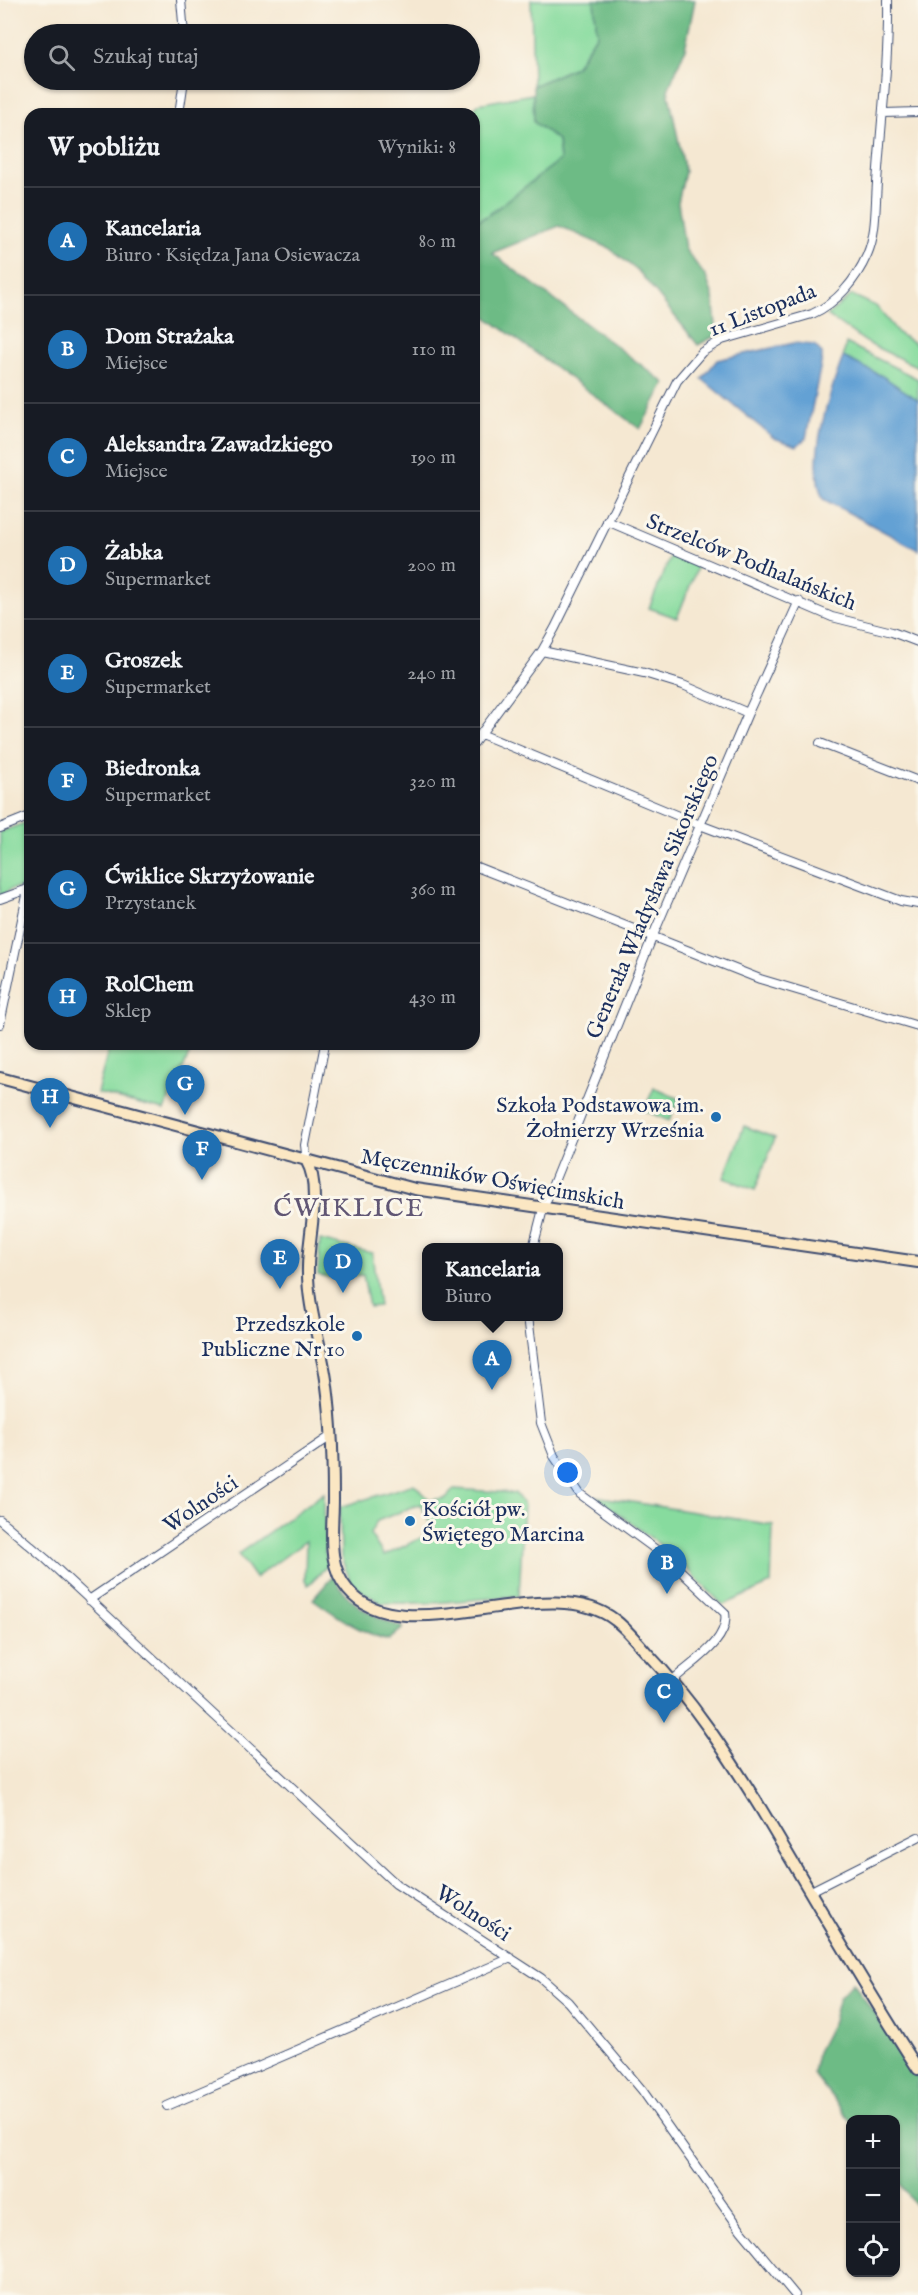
<!DOCTYPE html>
<html lang="pl">
<meta charset="utf-8">
<style>
:root{--surface:#171b24;--page:#20242c;--text:#f1f3f6;--muted:#9ea1a6;--line:#363941;--accent:#1f6fb2}
body{margin:0;font-family:"IM FELL English",serif;background:var(--page);color:var(--text)}
.controls{position:absolute;right:18px;bottom:18px;display:grid;overflow:hidden;border-radius:12px;box-shadow:0 2px 4px #0004}
.controls button{width:54px;height:54px;display:grid;place-items:center;padding:0;border:0;border-bottom:2px solid var(--line);background:var(--surface);color:var(--text);font:30px sans-serif}
.you{position:absolute;left:568px;top:1473px;width:21px;height:21px;margin:-15px;border:4px solid #fff;border-radius:50%;background:#1a73e8;box-shadow:0 0 0 9px #1a73e833}
.badge{display:grid;place-items:center;width:39px;height:39px;border-radius:50%;background:var(--accent);color:#fff;font-size:20px;font-weight:700}
.pin{position:absolute;translate:-50% -50px;filter:drop-shadow(0 2px 3px #0008)}
.pin::after{content:'';position:absolute;top:32px;width:21px;height:18px;background:inherit;clip-path:polygon(0 0,100% 0,50% 100%)}
.popup{position:absolute;left:422px;top:1243px;width:141px;height:78px;box-sizing:border-box;display:grid;place-content:center;border-radius:12px;background:var(--surface);filter:drop-shadow(0 2px 4px #0005);font-size:20px;white-space:nowrap;color:var(--muted)}
.popup b{font-size:22px;color:var(--text)}
.popup::after{content:'';position:absolute;left:50%;top:100%;margin-left:-12px;border:12px solid transparent;border-top-color:var(--surface)}
.list{margin:0;padding:0;list-style:none}
h2{display:flex;justify-content:space-between;align-items:center;height:78px;margin:0;padding:0 24px;font-size:26px}
h2 small{font-size:20px;font-weight:400;color:var(--muted)}
.list li{display:grid;grid-template-columns:39px 1fr auto;gap:18px;align-items:center;box-sizing:border-box;height:108px;padding:0 24px;border-top:2px solid var(--line)}
.list b{display:block;font-size:22px;white-space:nowrap}
.list p{margin:0;font-size:20px;white-space:nowrap;color:var(--muted)}
.list em{font-size:20px;font-style:normal;color:var(--muted)}
.icon{flex:none;width:33px;height:33px;fill:none;stroke:currentColor;stroke-width:2;stroke-linecap:round;stroke-linejoin:round}
.map{position:relative;flex:none;width:918px;height:2295px;overflow:hidden}
.search{position:absolute;background:var(--surface);box-shadow:0 2px 4px #0004;left:24px;top:24px;width:456px;height:66px;display:flex;align-items:center;gap:15px;box-sizing:border-box;padding:0 21px;border-radius:33px;color:var(--muted);font-size:22px}
.panel{position:absolute;background:var(--surface);box-shadow:0 2px 4px #0004;left:24px;top:108px;width:456px;height:942px;border-radius:18px}
.map>svg:first-child{display:block}
.green{fill:#87db9e;stroke:#51857e;stroke-width:1.5;fill-rule:evenodd}
.forest{fill:#6dbb85;stroke:#447572;stroke-width:1.5}
.water{fill:#63a1d4;stroke:#3f6899;stroke-width:1.5}
.lines{fill:none;stroke-linecap:round;stroke-linejoin:round}
.street-casing{stroke:#3c4b6f;stroke-width:10}
.secondary-casing{stroke:#3c4b6f;stroke-width:14}
.street{stroke:#fff;stroke-width:8}
.secondary{stroke:#fbe7c3;stroke-width:10}
.poi-dot{fill:#1f6fb2;stroke:#fbf7ec;stroke-width:2}
.labels{text-anchor:middle;stroke-width:6;stroke-linejoin:round;paint-order:stroke}
.street-label{font-size:22px;fill:#1b2f5e;stroke:#fbf7ec}
.poi-label{font-size:22px;fill:#1b2f5e;stroke:#fbf7ec;text-anchor:end}
.quarter-label{font-size:26px;letter-spacing:1.5px;fill:#605674;stroke:#fbf7ec}
</style>
<div class="map">
<svg width="918" height="2295" viewBox="0 0 918 2295">
<rect width="100%" height="100%" fill="#fbf7ec"/>
<filter id="ink" filterUnits="userSpaceOnUse"><feTurbulence type="fractalNoise" baseFrequency=".0167" numOctaves="2"/><feDisplacementMap in="SourceGraphic" scale="12" xChannelSelector="R" yChannelSelector="G"/><feConvolveMatrix kernelMatrix="1 2 1 2 8 2 1 2 1" color-interpolation-filters="sRGB"/></filter>
<filter id="wash" filterUnits="userSpaceOnUse"><feTurbulence type="fractalNoise" baseFrequency=".008" numOctaves="4" result="noise"/><feDisplacementMap in="SourceGraphic" scale="24" xChannelSelector="R" yChannelSelector="G"/><feGaussianBlur stdDeviation="1.35" result="paint"/><feColorMatrix in="noise" values="0 0 0 0 0 0 0 0 0 0 0 0 0 0 0 0 0 1.4 0 .05"/><feComposite in="paint" operator="in"/></filter>
<g filter="url(#wash)">
<rect width="100%" height="100%" fill="#f5e8d2"/>
<path class="green" d="M531 0H594L597 34 575 67 533 86Z
M533 94 534 122 558 140 560 160 487 216 474 222V114H470L478 104Z
M852 295 876 306 899 334 918 345V367L869 344 827 315Z
M846 343 918 379V400L882 376 843 357Z
M671 555 698 566 677 618 649 608Z
M30 821V864L25 887 11 889 0 896V832Z
M110 1044H194L164 1110 97 1093Z
M654 1088 679 1099 669 1121 644 1110Z
M744 1126 775 1138 755 1190 724 1178Z
M320 1240 372 1253 379 1306 369 1307 363 1275 333 1278 318 1275Z
M414 1484 430 1500 446 1498 454 1489 515 1493 524 1505 519 1596 432 1603H381L352 1585 341 1557 340 1507ZM420 1504 433 1526 431 1533 384 1556 370 1534 377 1521Z
M324 1493 325 1552 328 1565 308 1585 305 1580 306 1541 255 1578 238 1554Z
M595 1496 773 1525 771 1584 723 1605 671 1553Z"/>
<path class="forest" d="M594 0H695L685 49 668 90 685 172 678 202 685 249 706 277 713 296 717 335 698 345 640 273 609 248 559 226 492 253 665 383 640 429 474 308V222L487 216 560 160 558 140 534 122 533 86 576 67 597 34Z
M333 1576C351 1608 371 1614 403 1628L389 1640C359 1632 338 1617 313 1599Z
M853 1982 918 2079V2209L896 2177V2120H850L813 2073 817 2052 833 2021 839 1997Z"/>
<path class="water" d="M794 343 814 345 822 353V359L806 438 797 446 774 438 702 379 717 360Z
M843 357 882 376 918 400V550L823 499C806 461 829 395 843 357Z"/>
</g>
<g filter="url(#ink)">
<g class="lines">
<defs>
<path id="street" d="M181 0 184 34
M884 113 918 112
M179 114 184 80
M607 521 832 617 892 632 918 642
M542 651 644 673 683 685 748 713
M481 734 700 825 901 901 918 904
M474 743 542 651 555 628 677 381 702 352 722 340 812 314C837 303 856 280 867 255 877 232 875 207 877 183 881 122 889 62 888 0
M820 743 918 781
M0 828 30 816
M474 866 760 979 918 1026
M0 899 28 889
M0 1024 30 881
M307 1162 305 1145 325 1044
M533 1248 543 1209 652 938 748 713 799 601
M528 1316 541 1423 554 1456 580 1494 666 1557 725 1613C730 1641 691 1663 673 1680
M0 1520 46 1559 396 1884 541 1978 568 2002 642 2090 741 2230 795 2295
M89 1600 331 1436
M811 1891 918 1837
M167 2106 511 1958"/>
<path id="secondary" d="M0 1078 415 1189 918 1262
M307 1162C322 1187 308 1238 308 1267 307 1304 319 1338 325 1373 332 1414 333 1458 333 1499 333 1531 326 1564 348 1590 402 1655 548 1568 615 1620 626 1628 636 1641 646 1652 693 1701 725 1751 761 1809 813 1896 863 1984 918 2069"/>
</defs>
<use href="#street" class="street-casing"/>
<use href="#secondary" class="secondary-casing"/>
<use href="#street" class="street"/>
<use href="#secondary" class="secondary"/>
</g>
</g>
<g class="poi-dot">
<circle cx="716" cy="1117" r="6"/>
<circle cx="357" cy="1336" r="6"/>
<circle cx="410" cy="1521" r="6"/>
</g>
<g class="labels">
<g class="street-label">
<text transform="translate(762 309) rotate(-21)" y="8">11 Listopada</text>
<text transform="translate(752 561) rotate(22)" y="8">Strzelców Podhalańskich</text>
<text transform="translate(651 896) rotate(-67)" y="8">Generała Władysława Sikorskiego</text>
<text transform="translate(493 1178) rotate(10)" y="8">Męczenników Oświęcimskich</text>
<text transform="translate(200 1503) rotate(-34)" y="8">Wolności</text>
<text transform="translate(474 1912) rotate(33)" y="8">Wolności</text>
</g>
<g class="poi-label">
<text x="704" y="1112">Szkoła Podstawowa im.<tspan x="704" dy="25">Żołnierzy Września</tspan></text>
<text x="345" y="1331">Przedszkole<tspan x="345" dy="25">Publiczne Nr 10</tspan></text>
<text x="422" y="1516" text-anchor="start">Kościół pw.<tspan x="422" dy="25">Świętego Marcina</tspan></text>
</g>
<g class="quarter-label">
<text x="349" y="1216">ĆWIKLICE</text>
</g>
</g>
</svg>
<div class="controls">
<button>+</button>
<button>−</button>
<button><svg class="icon" aria-label="locate" viewBox="0 0 24 24"><circle cx="12" cy="12" r="6"/><path d="M12 2v4M12 18v4M2 12h4M18 12h4"/></svg></button>
</div>
<div class="you"></div>
<div class="pin badge" style="left:492px;top:1390px">A</div>
<div class="popup"><b>Kancelaria</b>Biuro</div>
<div class="pin badge" style="left:667px;top:1594px">B</div>
<div class="pin badge" style="left:664px;top:1723px">C</div>
<div class="pin badge" style="left:343px;top:1293px">D</div>
<div class="pin badge" style="left:280px;top:1289px">E</div>
<div class="pin badge" style="left:202px;top:1180px">F</div>
<div class="pin badge" style="left:185px;top:1115px">G</div>
<div class="pin badge" style="left:50px;top:1128px">H</div>
<div class="search"><svg class="icon" aria-label="search" viewBox="0 0 24 24"><circle cx="10" cy="10" r="6"/><path d="M15 15l6 6"/></svg>Szukaj tutaj</div>
<section class="panel">
<h2>W pobliżu<small>Wyniki: 8</small></h2>
<ul class="list">
<li><span class="badge">A</span><div><b>Kancelaria</b><p>Biuro · Księdza Jana Osiewacza</p></div><em>80 m</em></li>
<li><span class="badge">B</span><div><b>Dom Strażaka</b><p>Miejsce</p></div><em>110 m</em></li>
<li><span class="badge">C</span><div><b>Aleksandra Zawadzkiego</b><p>Miejsce</p></div><em>190 m</em></li>
<li><span class="badge">D</span><div><b>Żabka</b><p>Supermarket</p></div><em>200 m</em></li>
<li><span class="badge">E</span><div><b>Groszek</b><p>Supermarket</p></div><em>240 m</em></li>
<li><span class="badge">F</span><div><b>Biedronka</b><p>Supermarket</p></div><em>320 m</em></li>
<li><span class="badge">G</span><div><b>Ćwiklice Skrzyżowanie</b><p>Przystanek</p></div><em>360 m</em></li>
<li><span class="badge">H</span><div><b>RolChem</b><p>Sklep</p></div><em>430 m</em></li>
</ul>
</section>
</div>
